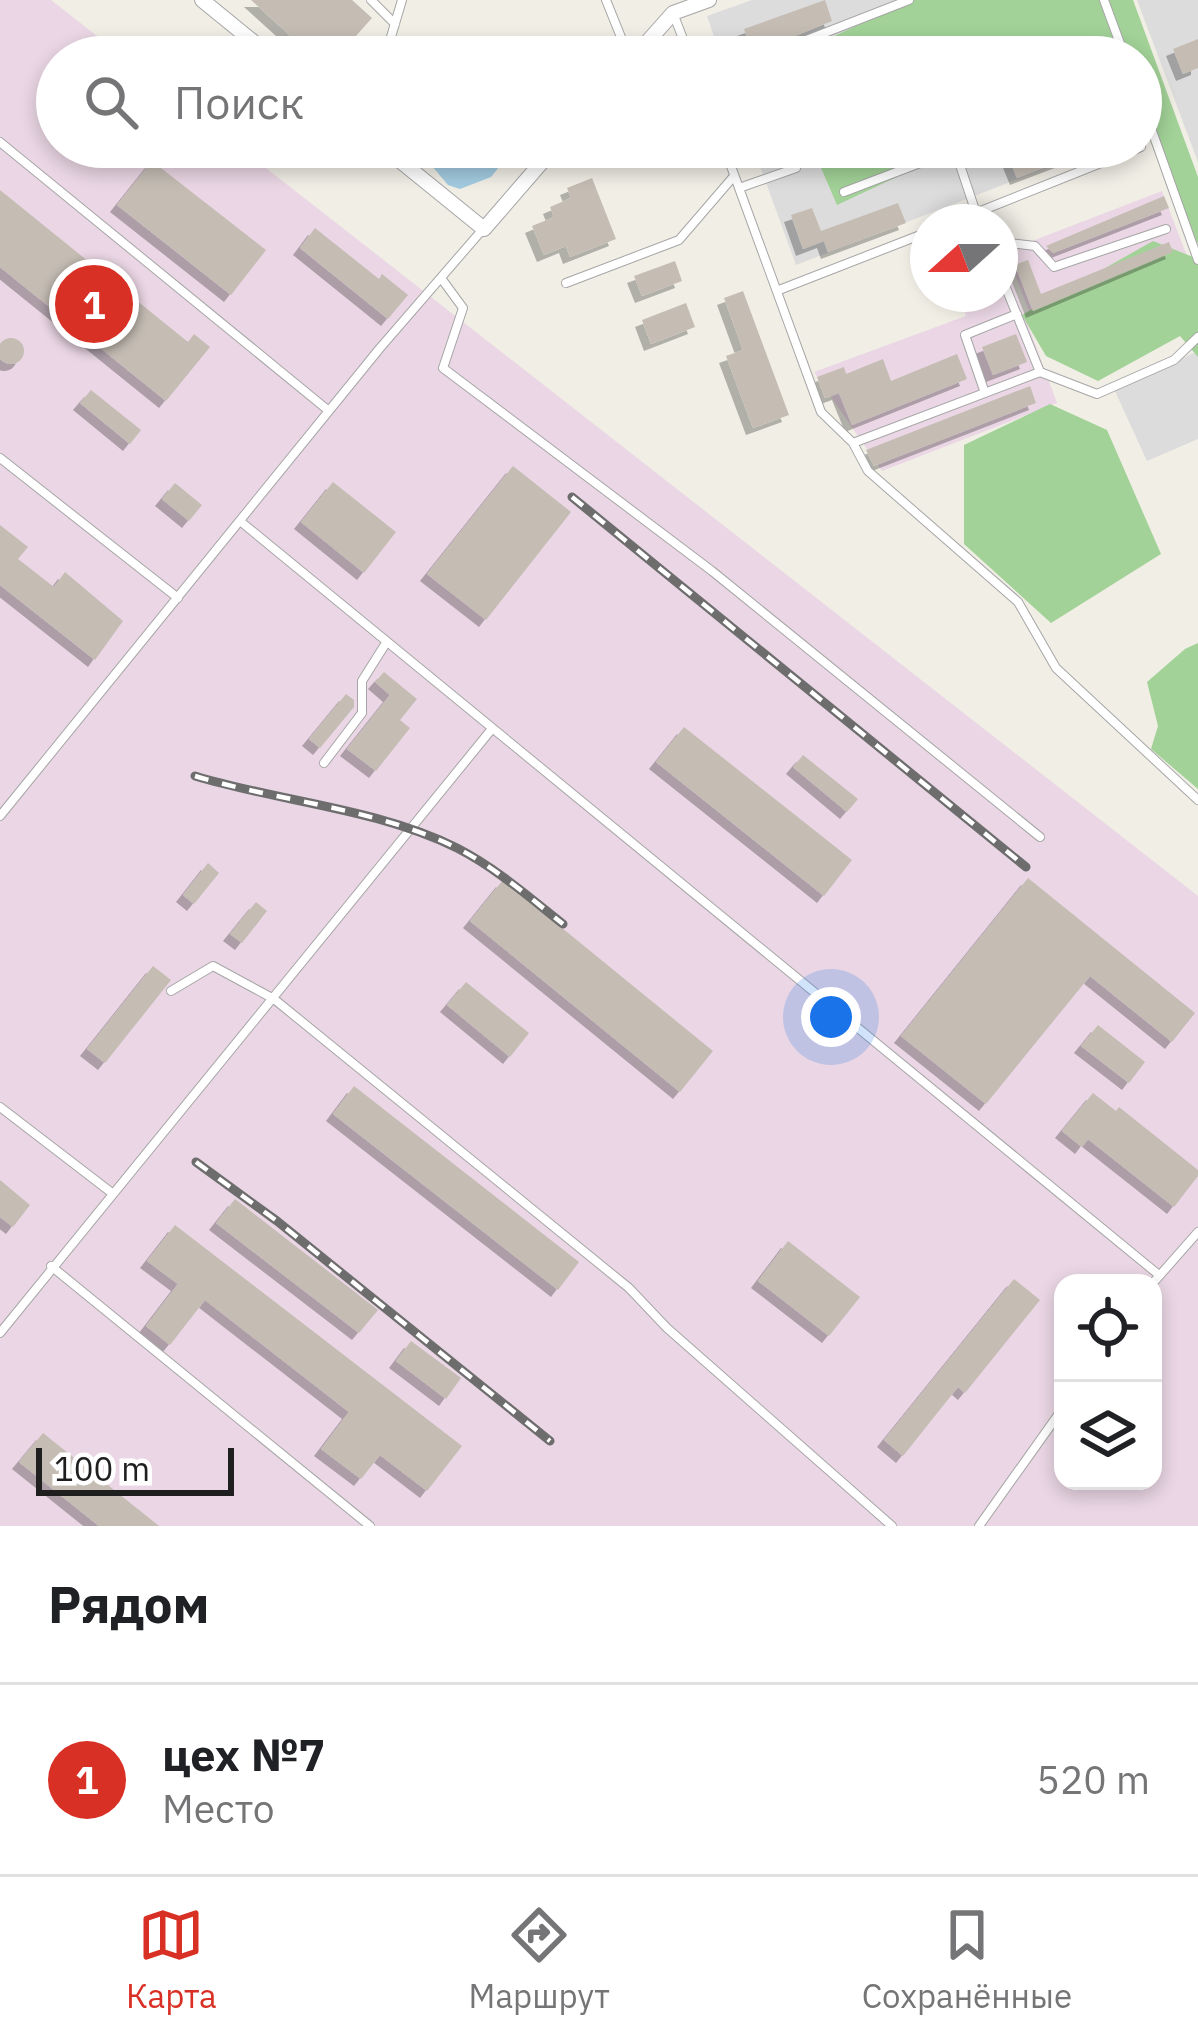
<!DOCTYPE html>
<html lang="ru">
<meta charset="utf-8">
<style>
:root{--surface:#fff;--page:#f6f6f6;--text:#202124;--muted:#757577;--line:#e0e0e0;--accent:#d93025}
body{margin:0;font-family:"IBM Plex Sans",sans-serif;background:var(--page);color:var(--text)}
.controls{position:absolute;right:36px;bottom:36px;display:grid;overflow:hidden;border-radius:24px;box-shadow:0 6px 18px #0003}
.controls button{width:108px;height:108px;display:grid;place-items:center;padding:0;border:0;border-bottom:3px solid var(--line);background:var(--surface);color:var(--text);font:60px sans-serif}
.compass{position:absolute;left:910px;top:204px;width:108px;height:108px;border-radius:50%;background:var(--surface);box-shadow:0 6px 18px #0003;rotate:249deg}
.scale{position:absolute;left:36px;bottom:30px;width:198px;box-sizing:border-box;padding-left:12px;border:6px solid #1f1f1f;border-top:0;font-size:33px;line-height:42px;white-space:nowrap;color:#1f1f1f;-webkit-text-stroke:9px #fff;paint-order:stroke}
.you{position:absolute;left:831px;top:1017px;width:42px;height:42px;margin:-30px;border:9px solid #fff;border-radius:50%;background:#1a73e8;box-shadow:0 0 0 18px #1a73e833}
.badge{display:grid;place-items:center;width:78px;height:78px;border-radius:50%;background:var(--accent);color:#fff;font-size:39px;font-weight:700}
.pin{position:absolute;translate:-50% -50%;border:6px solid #fff;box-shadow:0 3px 12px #0006}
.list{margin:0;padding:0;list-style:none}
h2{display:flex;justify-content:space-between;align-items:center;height:156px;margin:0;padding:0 48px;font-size:51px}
h2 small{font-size:39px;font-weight:400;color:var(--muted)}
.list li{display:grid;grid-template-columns:78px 1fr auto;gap:36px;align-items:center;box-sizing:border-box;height:192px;padding:0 48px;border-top:3px solid var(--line)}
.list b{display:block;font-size:45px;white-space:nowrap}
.list p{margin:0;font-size:39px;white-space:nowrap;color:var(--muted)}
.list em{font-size:39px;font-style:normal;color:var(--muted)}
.icon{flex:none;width:66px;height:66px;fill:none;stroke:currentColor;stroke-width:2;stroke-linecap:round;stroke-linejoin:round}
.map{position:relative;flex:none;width:1198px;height:1526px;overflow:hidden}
.search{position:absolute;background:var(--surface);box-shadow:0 6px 18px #0003;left:36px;right:36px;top:36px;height:132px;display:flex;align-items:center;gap:30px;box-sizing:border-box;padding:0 42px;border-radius:66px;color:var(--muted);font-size:45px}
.sheet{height:348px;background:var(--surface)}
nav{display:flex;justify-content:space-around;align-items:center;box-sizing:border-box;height:168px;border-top:3px solid var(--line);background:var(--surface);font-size:33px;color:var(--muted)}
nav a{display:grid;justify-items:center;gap:6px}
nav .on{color:var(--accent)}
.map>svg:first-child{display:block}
.residential{fill:#dddcdc}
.industrial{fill:#ead6e4;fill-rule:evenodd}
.forest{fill:#a2d297}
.water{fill:#a3cbe0}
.building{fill:#c5bdb4;filter:url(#shadow)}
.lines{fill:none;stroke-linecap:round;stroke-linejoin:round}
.lane-casing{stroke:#a6a6a6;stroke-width:10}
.street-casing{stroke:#a6a6a6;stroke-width:16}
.lane{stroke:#fff;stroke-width:8}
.street{stroke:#fff;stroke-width:14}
.rail-casing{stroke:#6d6d6d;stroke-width:9}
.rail{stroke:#fff;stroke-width:4.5;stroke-dasharray:14;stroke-linecap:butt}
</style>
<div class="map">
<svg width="1198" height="1526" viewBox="0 0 1198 1526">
<defs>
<filter id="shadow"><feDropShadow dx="-7" dy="7" stdDeviation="0" flood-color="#0004"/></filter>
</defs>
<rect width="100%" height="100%" fill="#f0eee5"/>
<path class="residential" d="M752 0H1085L1106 57H721L707 16Z
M1137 0H1198V162Z
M753 147H1101L796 265Z
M1198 351V439L1147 461 1114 389Z"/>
<path class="industrial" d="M0 0H51L124 57H57V147H239L1198 896V1526H0ZM1063 1283H1153V1481H1063Z
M1162 191 1187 256 1031 316 1006 251Z
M1000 249 1057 403 882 471 814 372 966 316 958 294H1000Z"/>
<path class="forest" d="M912 0H1133L1198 177V242L1194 248 1141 118V57H789Z
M812 147H961L837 205Z
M1153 241 1198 259V357L1180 336 1098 381 1046 356 1022 315Z
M1050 404 1107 430 1161 554 1051 623 964 544V445Z
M1198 643V789L1151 749 1158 726 1147 682 1185 649Z"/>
<path class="water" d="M416 147H515L491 177 460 189 448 185Z"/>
<path class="building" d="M251 0H352L372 18 337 57H314Z
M825 0 832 21 755 52 757 57H715L749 43 744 29Z
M1198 39V68L1183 74 1173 49Z
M1033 147H1095L1096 148 1017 178 1008 156Z
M152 161 266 250 231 295 117 205Z
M592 178 616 239 570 257 566 246 544 255 532 226 554 217 550 207 571 198 567 188Z
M0 190 188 342 194 334 210 347 166 401 0 267Z
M1164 196 1169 208 1053 253 1046 246Z
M898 203 906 223 828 252 824 241 803 249 791 215 812 208 821 231Z
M315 228 379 279 382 274 408 295 388 319 300 248Z
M1169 242 1173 252 1033 311 1015 265 1028 260 1041 294Z
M675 261 682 281 642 296 634 276Z
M743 291 789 415 753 428 726 356 743 350 724 298Z
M686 303 695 327 651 344 642 320Z
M1016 334 1027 362 993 375 982 347Z
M-2 351a13 13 0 1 1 26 0a13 13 0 1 1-26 0Z
M957 354 967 379 852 425 839 393 825 398 817 377 844 367 846 374 883 359 891 381Z
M1030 386 1036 403 874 466 866 450Z
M91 390 141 430 130 444 80 403Z
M513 466 571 512 486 620 427 574Z
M333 482 396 532 364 573 301 522Z
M175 483 202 505 189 521 162 499Z
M0 525 28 547 18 559 54 587 65 572 123 621 95 660 0 585Z
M384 672 417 699 400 720 410 728 376 771 347 749 390 695 375 682Z
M346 694 354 700V707L320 748 309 739Z
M684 727 852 860 824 896 656 762Z
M803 755 858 799 847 812 793 767Z
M208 863 219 873 194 904 183 895Z
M1028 878 1195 1013 1172 1042 1090 976 986 1104 901 1036Z
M503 880 713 1051 680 1092 470 921Z
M256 902 267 911 242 943 230 934Z
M153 966 171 980 105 1063 87 1049Z
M466 982 529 1033 510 1057 447 1005Z
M1098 1025 1145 1062 1129 1083 1081 1046Z
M354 1086 579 1262 558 1290 333 1114Z
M1093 1093 1116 1111 1119 1107 1198 1170V1176L1174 1207 1088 1139 1082 1147 1062 1131Z
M0 1180 30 1205 13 1227 0 1217Z
M235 1199 378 1310 359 1333 216 1223Z
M175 1225 462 1446 427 1491 380 1455 361 1479 321 1449 349 1412 205 1300 170 1345 146 1326 178 1284 147 1261Z
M788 1241 860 1297 829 1336 758 1281Z
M1014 1279 1040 1300 965 1393 958 1387 903 1456 884 1440Z
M411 1341 461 1378 446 1399 396 1361Z
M43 1433 159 1526H99L19 1462Z"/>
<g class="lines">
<defs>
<path id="lane" d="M371 0 395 24
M606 0 629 57
M1104 0 1125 57
M673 13 690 57
M773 53 909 0
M385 57 402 0
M1141 100 1198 260
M0 142 329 411
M724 147 821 412 853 443 868 471 1018 602 1056 668 1198 800
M955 150 979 222
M739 188 796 168
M844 192 962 147
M953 222 1141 147
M1000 242 1035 246 1054 267 1166 229
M1000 273 1040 372
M441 278 463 308 443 368 712 571 1040 837
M566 283 679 240 734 176
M779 290 928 232
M985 393 965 335 1017 314
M853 443 1040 372 1097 394 1174 360 1198 337
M0 458 178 598
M240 521 1159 1275
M324 763 362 713V681L386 643
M0 816 380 348 483 229
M171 991 213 966 274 999 629 1288 667 1328 892 1526
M0 1107 112 1193
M51 1266 370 1526
M1153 1283 1198 1232
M0 1333 491 730
M979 1526 1063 1408"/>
<path id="street" d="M202 0 272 57
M634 57 673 13 709 0
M383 147 484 229 555 147"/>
</defs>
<use href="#lane" class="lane-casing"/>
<use href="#street" class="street-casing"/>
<use href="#lane" class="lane"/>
<use href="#street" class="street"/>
<defs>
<path id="rail" d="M572 497 1026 867
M195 776C281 802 376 808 457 848 496 868 529 897 563 924
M196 1162 277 1221 550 1441"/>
</defs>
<use href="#rail" class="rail-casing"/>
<use href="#rail" class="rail"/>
</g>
</svg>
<div class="controls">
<button><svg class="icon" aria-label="locate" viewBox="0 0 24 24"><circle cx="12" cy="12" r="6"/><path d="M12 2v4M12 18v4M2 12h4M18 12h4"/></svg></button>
<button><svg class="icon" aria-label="layers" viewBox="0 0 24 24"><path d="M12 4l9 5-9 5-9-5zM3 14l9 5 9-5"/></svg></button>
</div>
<svg class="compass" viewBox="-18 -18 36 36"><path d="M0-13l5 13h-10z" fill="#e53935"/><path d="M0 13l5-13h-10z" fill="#757577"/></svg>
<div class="scale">100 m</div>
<div class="you"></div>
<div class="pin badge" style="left:94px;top:304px">1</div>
<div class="search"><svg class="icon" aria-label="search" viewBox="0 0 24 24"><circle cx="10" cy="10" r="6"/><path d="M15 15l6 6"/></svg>Поиск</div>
</div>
<section class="sheet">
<h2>Рядом<small></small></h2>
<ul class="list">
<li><span class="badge">1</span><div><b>цех №7</b><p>Место</p></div><em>520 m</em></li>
</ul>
</section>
<nav>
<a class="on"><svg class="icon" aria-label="map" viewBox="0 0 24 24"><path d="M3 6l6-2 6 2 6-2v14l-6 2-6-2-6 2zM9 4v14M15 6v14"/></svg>Карта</a>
<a><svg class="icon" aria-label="directions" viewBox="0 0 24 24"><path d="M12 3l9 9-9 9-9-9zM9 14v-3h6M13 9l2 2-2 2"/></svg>Маршрут</a>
<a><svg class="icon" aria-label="saved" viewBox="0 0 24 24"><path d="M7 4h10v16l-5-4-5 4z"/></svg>Сохранённые</a>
</nav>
